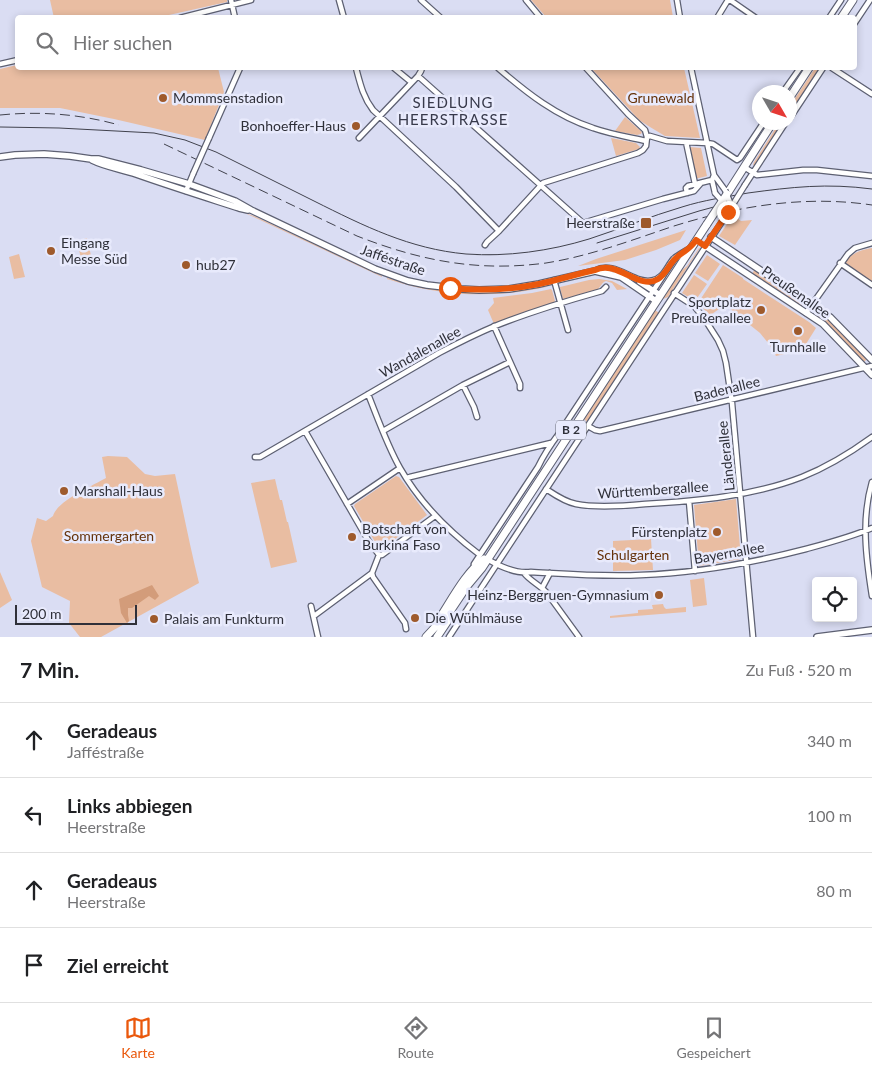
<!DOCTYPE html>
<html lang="de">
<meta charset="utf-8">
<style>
:root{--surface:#fff;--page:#f2f2f2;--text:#202124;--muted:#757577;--line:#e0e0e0;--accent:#ea580c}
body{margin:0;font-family:Lato,sans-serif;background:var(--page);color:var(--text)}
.controls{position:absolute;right:15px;bottom:15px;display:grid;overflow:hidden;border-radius:5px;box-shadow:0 2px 8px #0003}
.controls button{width:45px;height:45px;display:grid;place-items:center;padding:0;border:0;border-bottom:1px solid var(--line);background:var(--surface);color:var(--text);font:25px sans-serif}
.compass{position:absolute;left:752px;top:85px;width:45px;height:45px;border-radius:50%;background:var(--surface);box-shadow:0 2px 8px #0003;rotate:129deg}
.scale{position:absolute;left:15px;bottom:12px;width:122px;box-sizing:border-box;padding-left:5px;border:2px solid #2f3039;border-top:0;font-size:14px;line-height:18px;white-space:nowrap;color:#2f3039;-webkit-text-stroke:4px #e8eafc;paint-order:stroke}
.stop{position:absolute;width:15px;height:15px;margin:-11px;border:4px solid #ea580c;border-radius:50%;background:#fff}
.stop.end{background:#ea580c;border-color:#fff;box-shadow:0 1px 5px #0008}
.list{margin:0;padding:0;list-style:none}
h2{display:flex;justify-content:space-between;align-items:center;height:65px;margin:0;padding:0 20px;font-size:21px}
h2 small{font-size:16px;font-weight:400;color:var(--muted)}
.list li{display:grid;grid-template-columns:32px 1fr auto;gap:15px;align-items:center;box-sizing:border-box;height:75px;padding:0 20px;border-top:1px solid var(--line)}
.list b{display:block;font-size:19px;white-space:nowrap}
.list p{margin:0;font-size:16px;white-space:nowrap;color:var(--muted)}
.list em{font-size:16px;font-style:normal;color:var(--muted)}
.icon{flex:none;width:28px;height:28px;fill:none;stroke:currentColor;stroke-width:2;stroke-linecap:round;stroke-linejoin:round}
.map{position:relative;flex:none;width:872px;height:637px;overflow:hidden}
.search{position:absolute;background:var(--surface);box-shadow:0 2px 8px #0003;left:15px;right:15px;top:15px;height:55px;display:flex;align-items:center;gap:12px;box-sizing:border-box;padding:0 18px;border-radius:5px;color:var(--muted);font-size:19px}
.sheet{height:365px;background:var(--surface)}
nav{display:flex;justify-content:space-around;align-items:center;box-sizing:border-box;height:70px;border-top:1px solid var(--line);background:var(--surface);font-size:14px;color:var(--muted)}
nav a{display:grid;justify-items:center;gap:2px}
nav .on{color:var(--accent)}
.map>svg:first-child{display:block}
.green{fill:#e9bda2}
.water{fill:#d39c7a}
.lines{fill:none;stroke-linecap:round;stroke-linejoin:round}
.street-casing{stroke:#5d6072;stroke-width:7}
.secondary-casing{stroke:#5d6072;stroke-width:8}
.primary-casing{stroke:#5d6072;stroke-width:9}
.street{stroke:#fff;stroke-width:4.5}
.secondary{stroke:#fff;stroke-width:5.5}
.primary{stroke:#fff;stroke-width:7}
.tram{stroke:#41424d;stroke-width:1}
.rail{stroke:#41424d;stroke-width:1;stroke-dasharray:10 5;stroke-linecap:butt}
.street-bridge-casing{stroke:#5d6072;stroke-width:7;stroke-linecap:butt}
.primary-bridge-casing{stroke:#5d6072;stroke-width:9;stroke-linecap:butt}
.street-bridge{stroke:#fff;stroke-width:4.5}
.primary-bridge{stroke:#fff;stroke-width:7}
.route{stroke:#ea580c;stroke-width:6}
.poi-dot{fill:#9e5a2c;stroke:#e8eafc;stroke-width:2}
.labels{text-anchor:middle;stroke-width:5;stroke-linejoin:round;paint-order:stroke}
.shield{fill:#e8eafc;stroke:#666874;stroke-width:1}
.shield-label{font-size:12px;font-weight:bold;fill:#2f3039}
.poi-label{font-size:14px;fill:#2f3039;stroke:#e8eafc;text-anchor:start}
.park-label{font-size:14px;fill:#65320a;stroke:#e8eafc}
.street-label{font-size:14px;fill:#2f3039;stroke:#e8eafc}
.neighbourhood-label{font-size:15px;letter-spacing:1px;fill:#383a4b;stroke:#e8eafc}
</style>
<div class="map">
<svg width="872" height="637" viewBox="0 0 872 637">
<rect width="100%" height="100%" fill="#daddf3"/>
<path class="green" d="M50 0H227V2L160 17 54 18Z
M531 0H670L673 17H546Z
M17 65 18 68H218L224 92 205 140 114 119 60 108H0V69Z
M591 68H684L700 138 665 136 650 127 639 120 630 110Z
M815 68H821L790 115V106Z
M625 117 642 132 641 134 637 135 615 131Z
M779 123H785L755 166 753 165 754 162Z
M611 138 636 143 640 147 639 149 616 156Z
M689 147 701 148 707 176 695 179Z
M193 196H194L254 216 382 276V277L258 219 240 211Z
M733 215 741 221 752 220 735 245 719 236Z
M686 230 680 240 656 250 625 260 578 266 596 259Z
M87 238 92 260 82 263 77 241Z
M699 248H700L668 297 663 299 680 272 687 266Z
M872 248V282L844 263C852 253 860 250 872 248Z
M19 254 25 277 14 279 9 257Z
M707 255 720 264 708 281 695 273Z
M723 265 743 278V279L809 322 816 328 806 344V349L776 356 769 344 760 333 725 305 709 316 701 305 698 303Z
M755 269 805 302 801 307 752 274Z
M694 275 707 284 695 301 682 293Z
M387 278 425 288 462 293H501L551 286C496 299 441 297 387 279Z
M599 279 612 281 627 289 617 290 612 283 606 281C601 283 601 287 597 290L563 299 560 288V287L589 280Z
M551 289 552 290 555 301 554 303 494 324 488 310 494 303 493 298 532 293Z
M655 310 659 313 587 422 584 419Z
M816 310 828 318 867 359 863 363 813 314Z
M108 456 127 457 145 474 155 476 175 474C183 510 190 547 199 583L101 637H80L69 623 70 601 42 587 31 541 37 518 46 521 53 516C57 501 92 486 106 478L102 457Z
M396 476 399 477 427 515 383 548 378 547 354 506 355 504Z
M275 479 280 500H282L287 522H288L297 562 271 568 251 483Z
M736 499 741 559 699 566 694 505Z
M651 539 653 570 613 571V541Z
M0 572 12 600 0 608Z
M704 578 707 605 693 607 690 580Z
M663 604 664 607 666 609 686 607V612L610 618V616L638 613V610L653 609 652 605Z"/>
<path class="water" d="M152 585 159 596 155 600 149 596 132 608H128V615L129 621 127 623 121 613 119 599Z"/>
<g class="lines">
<defs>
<path id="street" d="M231 0 235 18
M339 0 344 18
M421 0 441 18
M526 0 541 18
M677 0 680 18
M730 0 756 18
M180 18 251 0
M717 18 728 0
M829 18 841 0
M854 24 870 0
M0 64 18 60
M356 68C360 83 363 97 373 110L456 187 499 231
M394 68 411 82
M498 68C527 93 556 116 593 128 610 134 628 137 646 141
M691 68 714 175 712 180 715 193
M832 68 872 94
M418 76 583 223 663 199 694 191 701 183
M783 92 800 68
M790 118 823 68
M647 137 650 136 667 141 707 143 713 144 737 160 740 158 764 122
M209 138 240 68
M359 138 418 76 421 71 422 68
M686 142 695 184
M744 167 757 175 803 170H817L872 176
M714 175 725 190
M745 185 786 122
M186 191 193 174
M687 193 686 188 688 186 712 180
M485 245 487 242 499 231 543 183 638 153 643 150 646 146 647 137 645 130 628 114 586 68
M840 263 872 285
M554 280 568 330
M674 293 694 306 704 318 718 340 723 351 726 363 732 403 753 637
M806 313 848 254 855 248 872 243
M494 326 520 384V388
M463 385 474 407 477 417
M368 394C378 419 387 445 400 468 420 503 448 531 480 555
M588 426 595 430 600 431 872 366
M305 431 368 540 379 555
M383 431 463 385 510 362
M255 457H260L439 353C458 343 476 334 495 326 530 312 566 301 602 291L606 287
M407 478 410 477 551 443
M872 482C861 520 866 558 872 596
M546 489C555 495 565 502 576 504 596 508 624 506 645 504 698 501 753 496 802 477 827 467 850 453 872 437
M689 501 695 571
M347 504 400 468
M379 555 372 573 373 577 405 623 406 629
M379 555H382L435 516
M487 559C499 566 517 574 531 572 567 574 604 577 641 575 697 573 752 563 806 549 828 543 851 537 872 528
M474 564 538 467C544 454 551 444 560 432L663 276
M524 573C530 581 540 585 547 593L579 637
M542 588 550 573
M311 606 318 637
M314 616 372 573
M449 637 727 214"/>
<path id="secondary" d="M0 157 15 155 44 154 70 156 91 159H98L141 170 189 184 235 201 251 210 375 269 408 281 427 285 461 289 479 290 509 289 539 284 595 271C615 260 634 285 652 281 664 279 667 267 674 259 679 255 685 252 691 248
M92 160C106 167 122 169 136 174 170 186 205 197 239 208L248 210
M711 237 830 317 872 360
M705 246 823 324 872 375
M595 271 621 277 656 301
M640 282 660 295
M817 637 872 630"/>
<path id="primary" d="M841 18 853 0
M790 97 809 68
M727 194 773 122
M441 616C452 599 467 571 484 559
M426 637 451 610 467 586 482 568 707 224
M437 637 447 622 449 615"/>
</defs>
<use href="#street" class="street-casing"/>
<use href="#secondary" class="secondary-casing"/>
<use href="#primary" class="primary-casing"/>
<use href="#street" class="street"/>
<use href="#secondary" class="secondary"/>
<use href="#primary" class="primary"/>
<path class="tram" d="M0 127 59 128 154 133 185 140 216 152C249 168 281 185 314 201 364 226 410 249 466 254 507 257 550 251 589 239 620 229 651 216 682 207 704 200 726 197 748 193 792 187 827 183 872 189
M597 243 699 211 736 201"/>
<path class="rail" d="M0 115C40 111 80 114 119 125
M164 144 357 236C421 261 478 272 546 263 590 256 632 240 674 226 738 206 805 195 872 205"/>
<defs>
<path id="street-bridge" d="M193 174 209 138
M725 190 732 207
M715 193 722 201
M727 214 745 185"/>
<path id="primary-bridge" d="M707 224 727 194"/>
</defs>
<use href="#street-bridge" class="street-bridge-casing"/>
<use href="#primary-bridge" class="primary-bridge-casing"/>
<use href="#street-bridge" class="street-bridge"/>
<use href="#primary-bridge" class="primary-bridge"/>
</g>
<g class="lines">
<path class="route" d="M450 288C480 291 509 290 539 284 558 280 576 274 595 270 617 259 639 291 658 279 666 274 669 264 676 258 684 250 689 251 696 240L705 246 728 212"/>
</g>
<g class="poi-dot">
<circle cx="163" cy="98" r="5"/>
<circle cx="356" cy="126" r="5"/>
<rect x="640" y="217" width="12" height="12" rx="2.5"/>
<circle cx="51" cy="251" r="5"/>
<circle cx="186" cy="265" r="5"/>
<circle cx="761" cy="310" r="5"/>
<circle cx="798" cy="331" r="5"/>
<circle cx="64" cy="491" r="5"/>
<circle cx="717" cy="532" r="5"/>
<circle cx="352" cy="537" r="5"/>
<circle cx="659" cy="595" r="5"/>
<circle cx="415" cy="618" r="5"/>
<circle cx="154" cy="619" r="5"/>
</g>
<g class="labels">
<rect class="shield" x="556" y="420.5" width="30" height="19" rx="4"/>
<g class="shield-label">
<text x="571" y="434">B 2</text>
</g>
<g class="poi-label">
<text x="173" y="103">Mommsenstadion</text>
<text x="346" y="131" text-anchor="end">Bonhoeffer-Haus</text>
<text x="635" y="228" text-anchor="end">Heerstraße</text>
<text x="61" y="248">Eingang<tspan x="61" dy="16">Messe Süd</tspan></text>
<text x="196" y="270">hub27</text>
<text x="751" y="307" text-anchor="end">Sportplatz<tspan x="751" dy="16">Preußenallee</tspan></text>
<text x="798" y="352" text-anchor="middle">Turnhalle</text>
<text x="74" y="496">Marshall-Haus</text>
<text x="362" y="534">Botschaft von<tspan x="362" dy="16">Burkina Faso</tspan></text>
<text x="707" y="537" text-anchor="end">Fürstenplatz</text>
<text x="649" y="600" text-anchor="end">Heinz-Berggruen-Gymnasium</text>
<text x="425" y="623">Die Wühlmäuse</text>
<text x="164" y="624">Palais am Funkturm</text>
</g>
<g class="park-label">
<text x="661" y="103">Grunewald</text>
<text x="109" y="541">Sommergarten</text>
<text x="633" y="560">Schulgarten</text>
</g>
<g class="street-label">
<text transform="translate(393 260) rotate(19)" y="5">Jafféstraße</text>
<text transform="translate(796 292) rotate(35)" y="5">Preußenallee</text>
<text transform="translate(420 352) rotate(-29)" y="5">Wandalenallee</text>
<text transform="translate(727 389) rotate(-14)" y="5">Badenallee</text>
<text transform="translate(726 456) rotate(-96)" y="5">Länderallee</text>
<text transform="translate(653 490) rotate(-4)" y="5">Württembergallee</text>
<text transform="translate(729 553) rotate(-10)" y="5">Bayernallee</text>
</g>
<g class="neighbourhood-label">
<text x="453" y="108">SIEDLUNG<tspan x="453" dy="17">HEERSTRASSE</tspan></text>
</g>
</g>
</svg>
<div class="controls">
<button><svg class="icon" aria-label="locate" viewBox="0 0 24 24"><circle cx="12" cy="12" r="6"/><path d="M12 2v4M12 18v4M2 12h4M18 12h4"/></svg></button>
</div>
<svg class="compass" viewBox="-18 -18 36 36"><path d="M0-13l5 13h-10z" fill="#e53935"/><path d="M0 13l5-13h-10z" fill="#757577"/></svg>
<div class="scale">200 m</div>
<div class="stop" style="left:450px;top:288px"></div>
<div class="stop end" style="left:728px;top:212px"></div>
<div class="search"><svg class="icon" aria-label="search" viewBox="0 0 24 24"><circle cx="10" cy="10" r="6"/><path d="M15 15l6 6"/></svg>Hier suchen</div>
</div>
<section class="sheet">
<h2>7 Min.<small>Zu Fuß · 520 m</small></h2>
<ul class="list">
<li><svg class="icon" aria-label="ahead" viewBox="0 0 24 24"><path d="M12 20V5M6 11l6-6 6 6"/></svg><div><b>Geradeaus</b><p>Jafféstraße</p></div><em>340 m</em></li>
<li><svg class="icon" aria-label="left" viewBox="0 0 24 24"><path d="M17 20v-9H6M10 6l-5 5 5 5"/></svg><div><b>Links abbiegen</b><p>Heerstraße</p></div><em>100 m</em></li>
<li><svg class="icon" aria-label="ahead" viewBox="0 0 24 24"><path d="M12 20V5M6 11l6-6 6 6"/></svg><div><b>Geradeaus</b><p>Heerstraße</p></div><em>80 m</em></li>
<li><svg class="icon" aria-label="arrive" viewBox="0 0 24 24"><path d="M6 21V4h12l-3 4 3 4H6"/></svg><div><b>Ziel erreicht</b></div></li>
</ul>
</section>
<nav>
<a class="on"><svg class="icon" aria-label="map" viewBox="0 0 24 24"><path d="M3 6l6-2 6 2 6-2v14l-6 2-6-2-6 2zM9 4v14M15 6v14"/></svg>Karte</a>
<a><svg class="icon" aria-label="directions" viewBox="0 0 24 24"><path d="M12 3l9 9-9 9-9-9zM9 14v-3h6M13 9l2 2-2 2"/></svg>Route</a>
<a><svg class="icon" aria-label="saved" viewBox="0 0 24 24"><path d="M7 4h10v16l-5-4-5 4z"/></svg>Gespeichert</a>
</nav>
